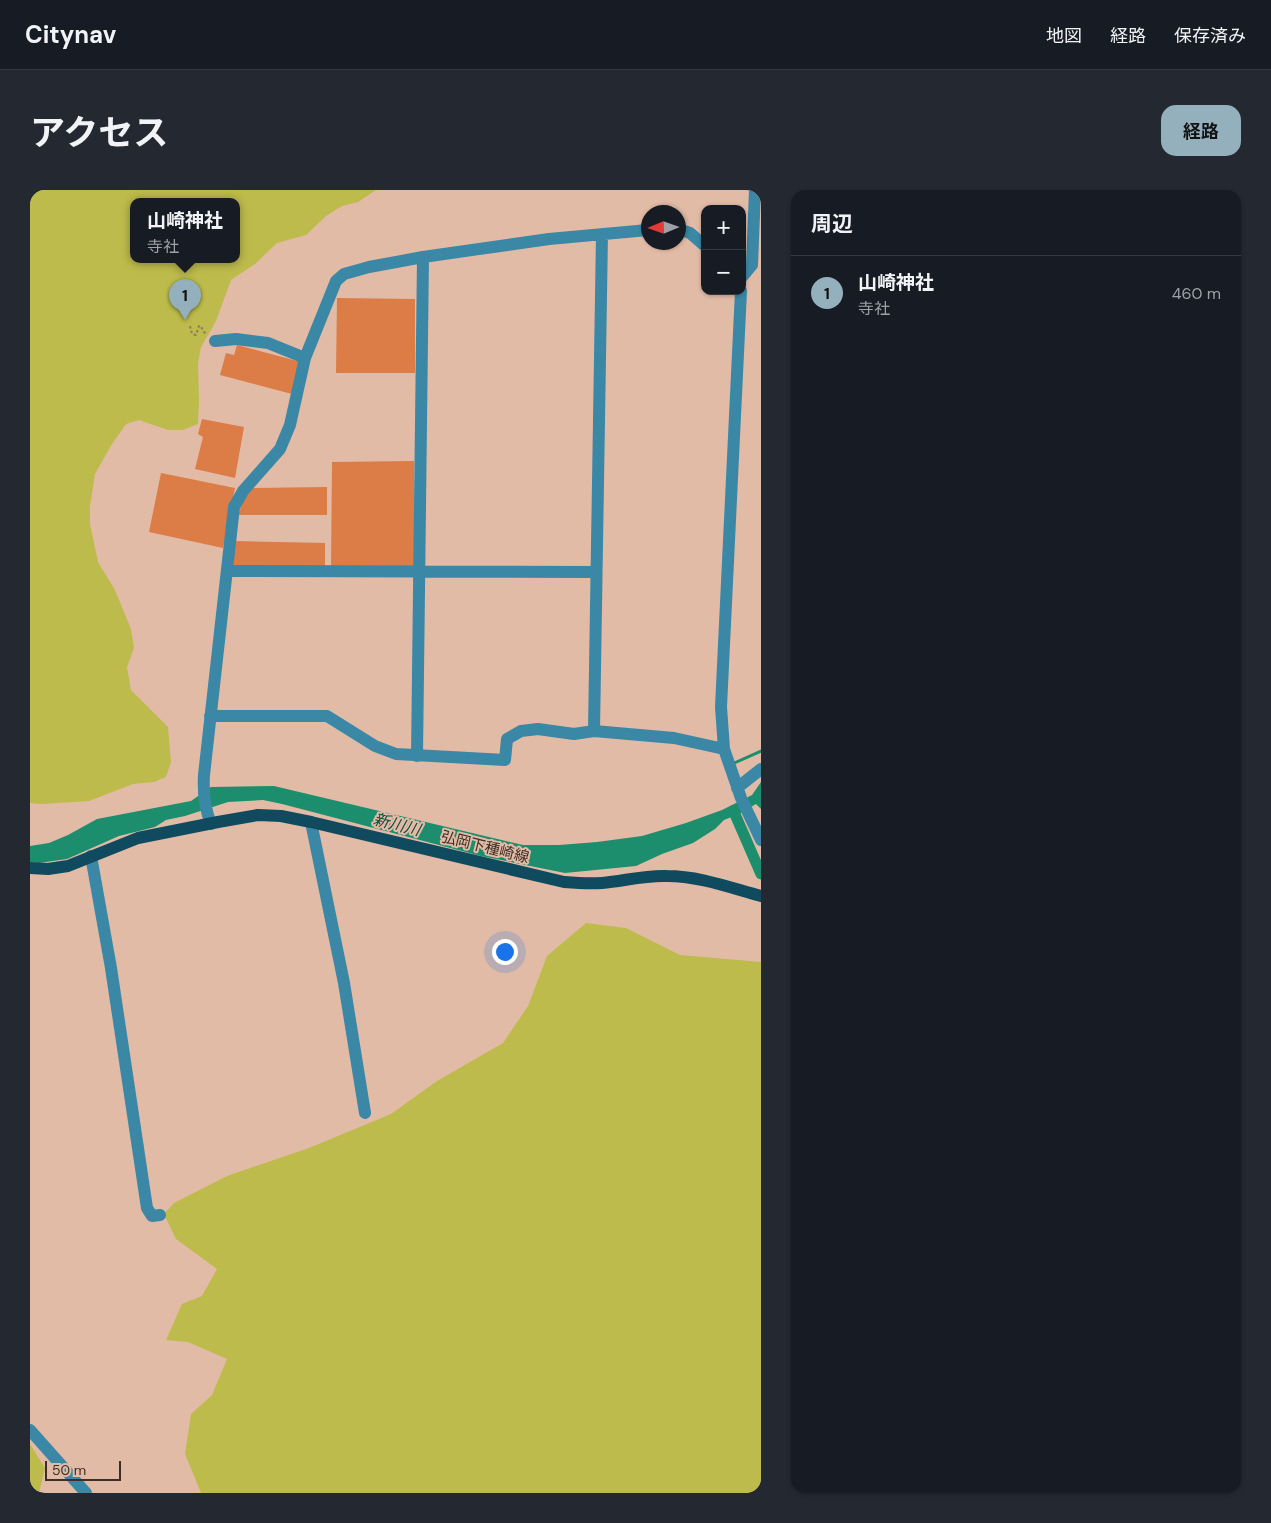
<!DOCTYPE html>
<html lang="ja">
<meta charset="utf-8">
<style>
:root{--surface:#171b24;--page:#242831;--text:#f1f3f6;--muted:#9ea1a6;--line:#363941;--accent:#94b0bc}
body{margin:0;font-family:"DM Sans","Noto Sans JP",sans-serif;background:var(--page);color:var(--text)}
.controls{position:absolute;right:15px;top:15px;display:grid;overflow:hidden;border-radius:10px;box-shadow:0 1px 4px #0004}
.controls button{width:45px;height:45px;display:grid;place-items:center;padding:0;border:0;border-bottom:1px solid var(--line);background:var(--surface);color:var(--text);font:25px sans-serif}
.compass{position:absolute;left:611px;top:15px;width:45px;height:45px;border-radius:50%;background:var(--surface);box-shadow:0 1px 4px #0004;rotate:268deg}
.scale{position:absolute;left:15px;bottom:12px;width:76px;box-sizing:border-box;padding-left:5px;border:2px solid #3e2e26;border-top:0;font-size:14px;line-height:18px;white-space:nowrap;color:#3e2e26;-webkit-text-stroke:4px #e2bba7;paint-order:stroke}
.you{position:absolute;left:474px;top:761px;width:18px;height:18px;margin:-12px;border:4px solid #fff;border-radius:50%;background:#1a73e8;box-shadow:0 0 0 8px #1a73e833}
.badge{display:grid;place-items:center;width:32px;height:32px;border-radius:50%;background:var(--accent);color:#111;font-size:16px;font-weight:700}
.pin{position:absolute;translate:-50% -41px;filter:drop-shadow(0 1px 2px #0008)}
.pin::after{content:'';position:absolute;top:26px;width:18px;height:15px;background:inherit;clip-path:polygon(0 0,100% 0,50% 100%)}
.popup{position:absolute;left:100px;top:8px;width:110px;height:65px;box-sizing:border-box;display:grid;place-content:center;border-radius:10px;background:var(--surface);filter:drop-shadow(0 1px 4px #0005);font-size:16px;white-space:nowrap;color:var(--muted)}
.popup b{font-size:19px;color:var(--text)}
.popup::after{content:'';position:absolute;left:50%;top:100%;margin-left:-10px;border:10px solid transparent;border-top-color:var(--surface)}
.list{margin:0;padding:0;list-style:none}
h2{display:flex;justify-content:space-between;align-items:center;height:65px;margin:0;padding:0 20px;font-size:21px}
h2 small{font-size:16px;font-weight:400;color:var(--muted)}
.list li{display:grid;grid-template-columns:32px 1fr auto;gap:15px;align-items:center;box-sizing:border-box;height:75px;padding:0 20px;border-top:1px solid var(--line)}
.list b{display:block;font-size:19px;white-space:nowrap}
.list p{margin:0;font-size:16px;white-space:nowrap;color:var(--muted)}
.list em{font-size:16px;font-style:normal;color:var(--muted)}
.map{position:relative;flex:none;width:731px;height:1303px;overflow:hidden;border-radius:15px}
header{display:flex;align-items:center;gap:30px;box-sizing:border-box;height:70px;padding:0 25px;background:var(--surface);border-bottom:1px solid var(--line)}
header strong{font-size:24px}
nav{display:flex;gap:28px;margin-inline-start:auto;font-size:18px}
.intro{display:flex;align-items:center;justify-content:space-between;box-sizing:border-box;height:120px;padding:0 30px}
h1{margin:0;font-size:35px}
.button{padding:12px 22px;border-radius:15px;background:var(--accent);color:#111;font-size:18px;font-weight:700}
main{display:flex;gap:30px;padding:0 30px}
aside{flex:1;background:var(--surface);border-radius:15px;box-shadow:0 1px 4px #0004}
.map>svg:first-child{display:block}
.green{fill:#bdbb4b;fill-rule:evenodd}
.water{fill:#1c8e6d}
.lines{fill:none;stroke-linecap:round;stroke-linejoin:round}
.stream{stroke:#1c8e6d;stroke-width:3}
.canal{stroke:#1c8e6d;stroke-width:11}
.building{fill:#dc7c47}
.path{stroke:#937769;stroke-width:2;stroke-dasharray:2.5 2.5;stroke-linecap:butt}
.minor{stroke:#3b87a6;stroke-width:12}
.major{stroke:#104a5f;stroke-width:12}
.labels{text-anchor:middle;stroke-width:4;stroke-linejoin:round;paint-order:stroke}
.street-label{font-size:15px;fill:#3e2e26;stroke:#e2bba7}
.water-label{font-size:16px;font-style:italic;fill:#124c3a;stroke:#e2bba7}
</style>
<header>
<strong>Citynav</strong>
<nav><a>地図</a><a>経路</a><a>保存済み</a></nav>
</header>
<div class="intro"><h1>アクセス</h1><a class="button">経路</a></div>
<main>
<div class="map">
<svg width="731" height="1303" viewBox="0 0 731 1303">
<rect width="100%" height="100%" fill="#e2bba7"/>
<path class="green" d="M0 0H346L328 12 312 16 296 26 276 45 247 53 225 74 201 90 186 131 171 157 168 173 169 211 168 234 153 240H138L109 230 96 234 82 254 65 284 60 316V334L68 372 85 400 101 439 104 458 97 477 101 500 138 537 141 572 136 587 124 592 103 594 59 611 12 614 0 613ZM206 11V69H104V11Z
M556 733 596 738 650 765 731 772V1303H171L155 1264 161 1224 182 1205 197 1169 158 1152 136 1150 152 1114 172 1106 187 1079 146 1049 134 1024 144 1013 197 986 279 958 361 924 407 891 473 853 498 816 517 766Z
M0 1254 15 1278 9 1303H0Z"/>
<path class="water" d="M731 592V619L726 614 709 624 694 630 685 639 663 653 632 664 606 676 535 683 451 666 252 614 233 610 198 612 155 626 136 630 125 637 89 646 37 669 9 673 0 672V656L19 653 38 645 67 629 161 611 181 597 244 596 493 655H529L567 652 612 646 656 633 692 620 722 605Z"/>
<g class="lines">
<path class="stream" d="M702 574 731 561"/>
<path class="canal" d="M704 622 731 684"/>
</g>
<path class="building" d="M307 108 385 109V183H306Z
M207 155 271 172 262 204 190 185 196 163 204 165Z
M172 229 214 237 205 288 165 279 173 247 168 244Z
M384 271V379L301 378 302 272Z
M131 283 205 298 193 358 119 342Z
M297 297V325H208L215 306 223 298Z
M204 351 295 353V378L203 376Z"/>
<g class="lines">
<path class="path" d="M160 136 162 144 166 145 169 136H171L173 141 177 145"/>
<path class="minor" d="M648 39 660 43 675 56
M712 87 722 75 725 0
M711 101 691 517 694 559 711 608 731 650
M185 151 206 149 238 153 275 168
M197 381 566 382
M180 526H297L345 556 366 564 475 570 477 549 491 541 508 539 544 544 564 541 644 548 694 559
M564 541 572 44
M387 566 393 67
M707 598 731 579
M281 632 314 793 335 923
M181 634C175 619 173 601 174 585L204 317 213 301 250 259 260 235 275 168 306 91 314 84 339 77 393 67 519 49 618 40
M61 666 81 778 117 1018 122 1026 130 1025
M0 1240 56 1303"/>
<path class="major" d="M0 678 18 679 38 676 108 648 188 632 228 625 251 626 281 632 534 692C546 693 559 694 572 693 594 691 615 685 637 686 669 686 701 698 731 706"/>
</g>
<g class="labels">
<g class="street-label">
<text transform="translate(455 657) rotate(14)" y="5">弘岡下種崎線</text>
</g>
<g class="water-label">
<text transform="translate(367 634) rotate(14)" y="6">新川川</text>
</g>
</g>
</svg>
<div class="controls">
<button>+</button>
<button>−</button>
</div>
<svg class="compass" viewBox="-18 -18 36 36"><path d="M0-13l5 13h-10z" fill="#e53935"/><path d="M0 13l5-13h-10z" fill="#9ea1a6"/></svg>
<div class="scale">50 m</div>
<div class="you"></div>
<div class="pin badge" style="left:155px;top:130px">1</div>
<div class="popup"><b>山崎神社</b>寺社</div>
</div>
<aside>
<h2>周辺<small></small></h2>
<ul class="list">
<li><span class="badge">1</span><div><b>山崎神社</b><p>寺社</p></div><em>460 m</em></li>
</ul>
</aside>
</main>
